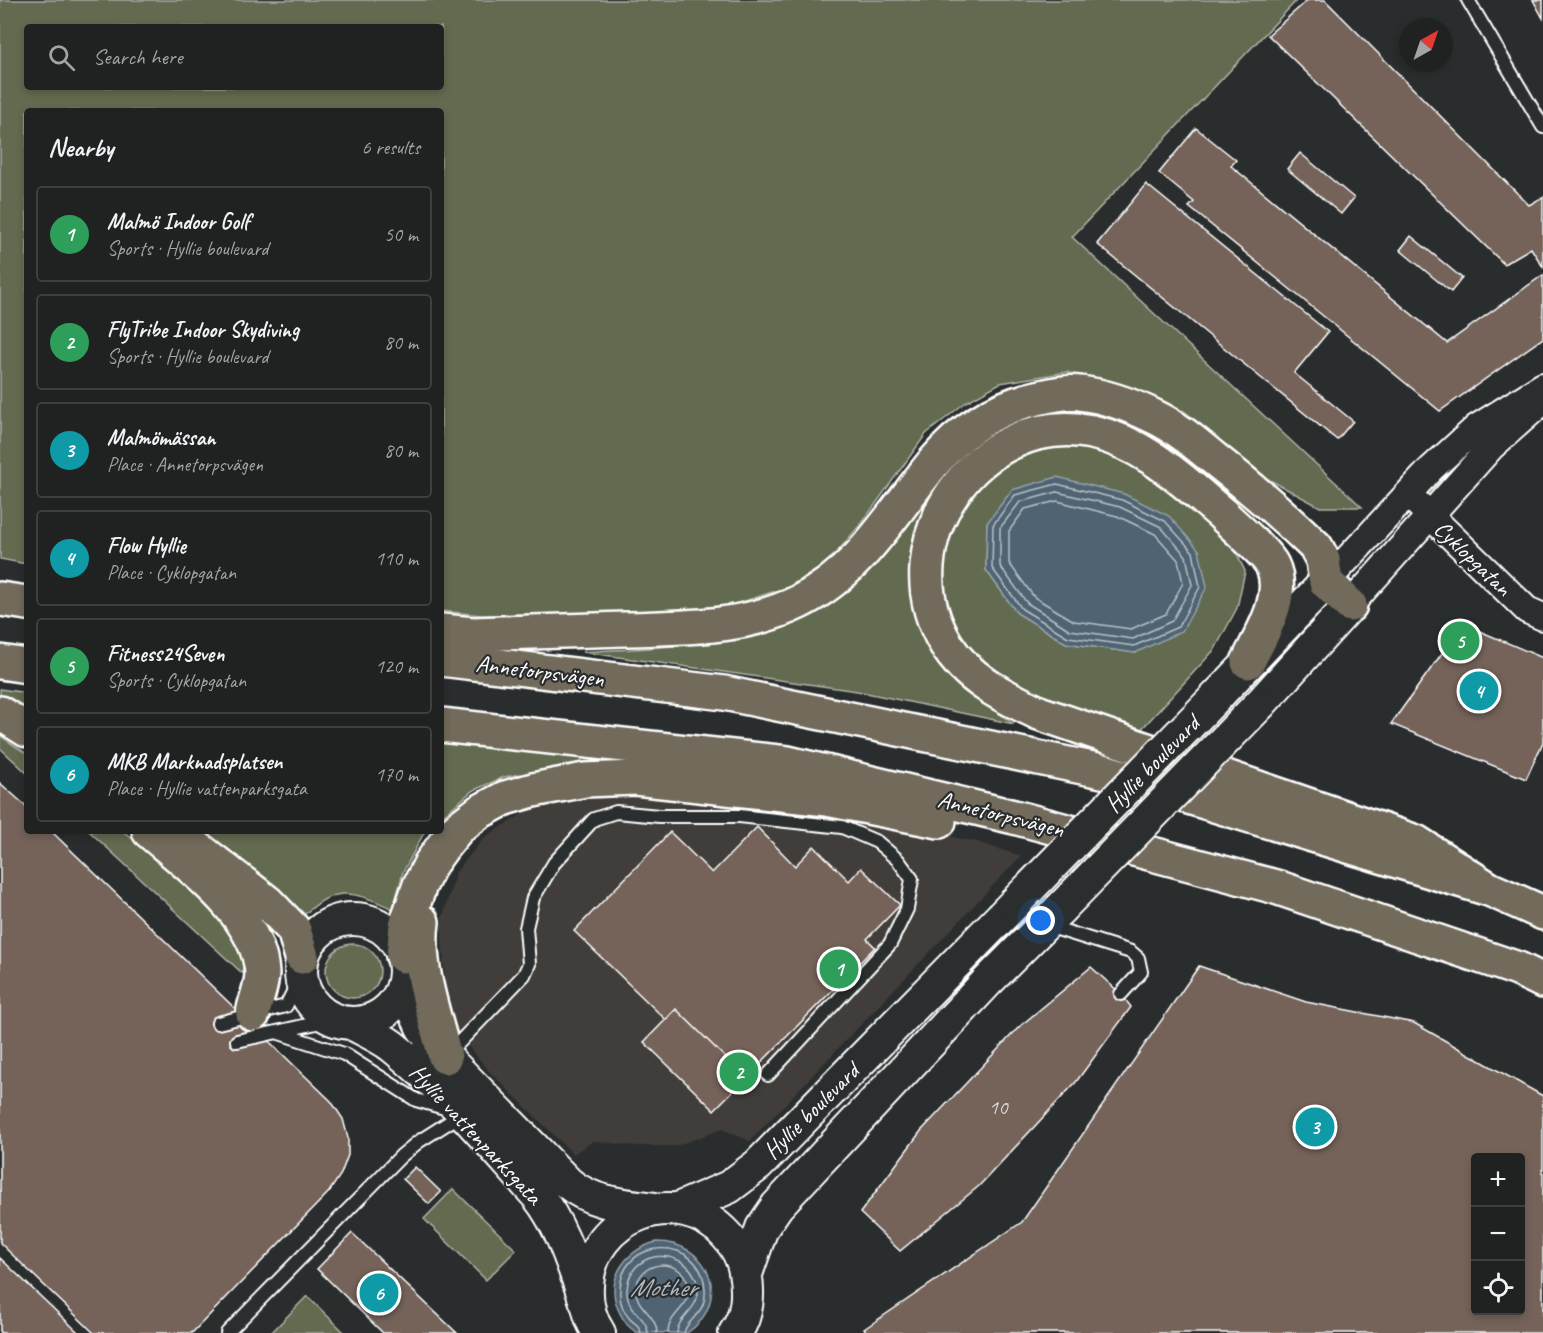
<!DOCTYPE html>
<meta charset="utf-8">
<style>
:root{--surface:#202222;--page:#282a2a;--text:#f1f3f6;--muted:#a2a4a5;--line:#3d3f40;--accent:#d93025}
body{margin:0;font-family:Caveat,sans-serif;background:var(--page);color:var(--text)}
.controls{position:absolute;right:18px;bottom:18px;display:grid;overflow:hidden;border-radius:6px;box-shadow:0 3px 9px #0003}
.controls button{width:54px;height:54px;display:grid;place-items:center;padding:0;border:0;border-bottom:2px solid var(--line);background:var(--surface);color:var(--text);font:30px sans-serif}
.compass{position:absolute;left:1399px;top:18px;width:54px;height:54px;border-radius:50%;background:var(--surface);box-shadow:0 3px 9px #0003;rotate:40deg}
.you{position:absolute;left:1041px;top:921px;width:21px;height:21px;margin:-15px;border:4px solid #fff;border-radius:50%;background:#1a73e8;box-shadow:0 0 0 9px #1a73e833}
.badge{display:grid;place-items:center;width:39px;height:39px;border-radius:50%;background:var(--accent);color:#fff;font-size:20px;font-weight:700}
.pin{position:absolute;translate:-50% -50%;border:3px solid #fff;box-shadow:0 2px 6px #0006}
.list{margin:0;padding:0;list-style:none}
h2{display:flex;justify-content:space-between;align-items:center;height:78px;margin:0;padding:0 24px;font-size:26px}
h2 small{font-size:20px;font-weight:400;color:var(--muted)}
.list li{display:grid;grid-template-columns:39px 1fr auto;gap:18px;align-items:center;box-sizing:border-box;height:96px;margin:0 12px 12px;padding:0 12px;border:2px solid var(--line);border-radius:6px}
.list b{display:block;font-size:22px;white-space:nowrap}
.list p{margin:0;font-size:20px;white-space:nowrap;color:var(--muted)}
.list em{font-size:20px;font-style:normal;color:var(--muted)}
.icon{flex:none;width:33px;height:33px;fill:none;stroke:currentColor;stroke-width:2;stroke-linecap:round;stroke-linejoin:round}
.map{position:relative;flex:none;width:1543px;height:1333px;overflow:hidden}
.search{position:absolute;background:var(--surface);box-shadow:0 3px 9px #0003;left:24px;top:24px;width:420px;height:66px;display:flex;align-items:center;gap:15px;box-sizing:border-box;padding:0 21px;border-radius:6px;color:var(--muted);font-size:22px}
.panel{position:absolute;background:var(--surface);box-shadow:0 3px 9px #0003;left:24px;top:108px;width:420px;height:726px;border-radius:6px}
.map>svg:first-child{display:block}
.built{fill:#403e3b}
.green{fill:#626a50;stroke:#b0b4a8;stroke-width:1.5;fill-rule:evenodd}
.water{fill:#4f6473;stroke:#95a2ab;stroke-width:1.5}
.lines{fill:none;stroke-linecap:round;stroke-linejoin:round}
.shore{stroke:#b9c1c7;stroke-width:1.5}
.building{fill:#74645a;stroke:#fff;stroke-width:1.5;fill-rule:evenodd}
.service-casing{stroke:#fff;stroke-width:16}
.minor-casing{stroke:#fff;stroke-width:30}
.tertiary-casing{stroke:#fff;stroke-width:36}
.primary-casing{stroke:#fff;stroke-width:38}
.service{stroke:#2a2d2e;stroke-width:12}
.minor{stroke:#2a2d2e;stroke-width:26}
.tertiary{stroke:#2a2d2e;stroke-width:32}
.primary{stroke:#726b5a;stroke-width:33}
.tertiary-bridge-casing{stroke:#fff;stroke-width:36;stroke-linecap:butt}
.tertiary-bridge{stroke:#2a2d2e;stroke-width:32}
.labels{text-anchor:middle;stroke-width:4.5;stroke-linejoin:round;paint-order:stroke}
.number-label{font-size:21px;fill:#dcd8d6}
.street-label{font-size:24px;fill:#fff;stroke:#2a2d2e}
.water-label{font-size:26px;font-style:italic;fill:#b0b9c0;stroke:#2a2d2e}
</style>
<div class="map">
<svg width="1543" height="1333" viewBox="0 0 1543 1333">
<rect width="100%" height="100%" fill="#2a2d2e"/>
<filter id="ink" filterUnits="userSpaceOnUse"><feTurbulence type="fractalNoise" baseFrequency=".0167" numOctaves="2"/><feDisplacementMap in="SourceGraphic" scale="12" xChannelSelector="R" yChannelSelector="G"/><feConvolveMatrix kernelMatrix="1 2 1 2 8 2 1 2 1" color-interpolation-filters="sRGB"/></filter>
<g filter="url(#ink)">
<path class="built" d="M650 795 828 812 977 842 1021 856 750 1141 722 1129 676 1146H637L593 1141 573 1154 489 1071 457 1032 446 996 441 923 456 872 485 837 534 807 595 796Z"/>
<path class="green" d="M0 0H1297L1072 237 1362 507H1320L1268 479 1184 411 1067 372 1000 383 966 402 926 434 864 520 827 564 788 587 732 605 663 612 482 615 441 611V111H27V564L0 559ZM27 27H441V87H27Z
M1064 443 1103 448 1150 472 1233 546 1245 571 1237 608 1215 649 1137 734 1007 683 980 664 950 624 938 578 946 528 974 483 1016 453ZM987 523 1135 653 1066 643 1017 613 986 570Z
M940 478 921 525 949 671 980 701 1014 724 857 691 583 652C658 647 738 647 807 615 815 611 825 608 832 603 873 570 906 520 940 478Z
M0 689 27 693V710L0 695Z
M0 736 27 754V773L0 748Z
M441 743 605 759 504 777 472 791 441 817Z
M89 831H123L218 911 245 956 242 973Z
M201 831H425L403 872 393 909C350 889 333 885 298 921Z
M326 971a27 27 0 1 1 54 0a27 27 0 1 1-54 0Z
M453 1189 516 1250 486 1280 424 1219Z
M307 1296 345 1333H271Z"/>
<path class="water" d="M1057 477 1124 494 1169 516 1199 550 1207 587 1182 631 1135 653 1066 643 1017 613 986 570 987 523 1012 490Z
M657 1242C711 1242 732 1302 687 1333 675 1333 646 1333 636 1332 630 1328 624 1322 621 1315 602 1283 624 1249 657 1242Z"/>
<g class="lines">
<path class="shore" d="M1057 484 1122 500 1165 521 1193 552 1200 587 1178 627 1134 646 1068 637 1022 609 992 568 993 525 1015 495Z
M1057 492 1120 507 1161 527 1186 556 1192 585 1172 621 1133 639 1070 630 1027 603 1000 566V528L1020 502Z
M1057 501 1117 516 1155 534 1178 560 1183 583 1166 614 1131 629 1074 621 1034 597 1009 563V531L1025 509Z
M641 1333C640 1325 635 1324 630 1319 623 1311 619 1300 620 1289 622 1235 702 1235 705 1289 707 1315 686 1319 684 1333
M648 1333C647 1315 626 1313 627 1289 630 1245 694 1246 698 1289 699 1311 678 1315 677 1333
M657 1333C657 1314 635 1308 636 1289 639 1257 686 1257 689 1289 690 1308 668 1314 668 1333"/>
</g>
<path class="building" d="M1308 0H1325L1529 205 1543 197V267L1531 248 1504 264 1268 35Z
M1533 0H1543V18Z
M1196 128 1236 160 1231 166 1447 343 1543 275V338L1440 411 1189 207 1194 202 1159 173Z
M1300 153 1354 198 1341 214 1287 169Z
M1146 184 1328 332 1294 373 1353 421 1337 440 1097 244Z
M1411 236 1462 278 1451 292 1400 250Z
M1463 624 1543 658V742L1526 779 1391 724Z
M0 783 27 807V831H51L331 1101 343 1119 348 1138V1155L341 1174 329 1192 192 1333H94L0 1243Z
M757 827 795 866 814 846 849 881 861 868 900 905 867 939 875 947 746 1078 676 1009 666 1020 574 931 670 832 712 873Z
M1199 966 1306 1002 1414 1023 1543 1096V1333H868L864 1329 1022 1222ZM1476 1158H1520V1310H1476Z
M1091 967 1121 994 1131 1007 1076 1082 979 1186 900 1251 860 1213 921 1131 1019 1027Z
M676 1009 746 1078 714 1110 644 1042Z
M415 1167 441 1192 429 1204 403 1179Z
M352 1233 457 1333H383L317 1269Z
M0 1258 79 1333H0Z"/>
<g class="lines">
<defs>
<path id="service" d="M1468 0 1543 127
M1048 926 1131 952 1138 958 1141 972 1121 994
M218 1023 286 1006 301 976
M276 1032 344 1054 416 1100 448 1109
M237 1041 334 1019
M449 1053 524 975 529 964 526 928 533 898 554 863 594 819 616 812 659 816H739L842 827 877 842 898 860 912 879 907 909 890 944 768 1075
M227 1333 401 1156 418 1142 462 1114"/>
<path id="minor" d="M1417 503 1527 610 1543 617
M1326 582 1431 469 1476 428 1543 386
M1350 605 1491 447 1543 401"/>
<path id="tertiary" d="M1220 693 1326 582
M1260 704 1350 605
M301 971a52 52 0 1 1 104 0a52 52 0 1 1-104 0Z
M405 974 412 1005 422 1027 445 1057 568 1183C593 1204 625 1205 655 1209
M351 1023C364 1030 380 1037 392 1046 446 1089 491 1144 537 1195 562 1226 573 1265 586 1302
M678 1209 729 1187 758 1165 1013 905
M746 1274 762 1228 777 1206 987 982 1060 909
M599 1333C589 1318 586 1303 587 1286 590 1215 679 1182 727 1236 736 1246 743 1258 745 1272 749 1292 748 1316 735 1333"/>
<path id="primary" d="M0 599 27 603
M441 631 473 634C523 632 574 631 625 629 685 627 744 629 799 602 861 571 892 513 934 462 962 429 995 407 1037 398 1050 395 1067 391 1080 393 1105 396 1133 406 1155 417 1176 427 1194 442 1212 457 1248 485 1283 515 1316 547L1323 560 1326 582 1350 605
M441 659 724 693 1107 772 1489 889 1543 913
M0 662 27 666
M1248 662C1261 635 1287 596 1272 565 1267 554 1231 523 1221 513 1182 480 1144 443 1092 432 978 410 885 544 946 644 967 679 1003 696 1039 713L1416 842 1489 889
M0 713 27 730
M441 725 788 763 1014 817 1276 887 1518 969 1543 981
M149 831C189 866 259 916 262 973 262 986 255 1001 253 1014
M188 841 267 902 294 930 302 957
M422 922C416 966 434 1014 445 1057
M403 956 406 925 420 885 431 863 444 845 458 828 479 812 505 798 533 790 585 780 635 778 827 799 939 821"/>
</defs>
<use href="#service" class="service-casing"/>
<use href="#minor" class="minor-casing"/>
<use href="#tertiary" class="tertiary-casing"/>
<use href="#primary" class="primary-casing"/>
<use href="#service" class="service"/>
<use href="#minor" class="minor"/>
<use href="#tertiary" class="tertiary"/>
<use href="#primary" class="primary"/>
<defs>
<path id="tertiary-bridge" d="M1013 905 1220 693
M1060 909 1260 704"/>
</defs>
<use href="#tertiary-bridge" class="tertiary-bridge-casing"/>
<use href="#tertiary-bridge" class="tertiary-bridge"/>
</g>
</g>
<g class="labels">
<g class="number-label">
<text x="998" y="1114">10</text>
</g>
<g class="street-label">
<text transform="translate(1473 558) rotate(44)" y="8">Cyklopgatan</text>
<text transform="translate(540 671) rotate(7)" y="8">Annetorpsvägen</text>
<text transform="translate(1152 764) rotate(-46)" y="8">Hyllie boulevard</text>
<text transform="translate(1001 814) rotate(14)" y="8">Annetorpsvägen</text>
<text transform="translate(811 1111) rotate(-45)" y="8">Hyllie boulevard</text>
<text transform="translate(476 1134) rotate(47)" y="8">Hyllie vattenparksgata</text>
</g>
<g class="water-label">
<text x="663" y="1296">Mother</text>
</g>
</g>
</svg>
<div class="controls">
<button>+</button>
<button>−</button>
<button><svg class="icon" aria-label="locate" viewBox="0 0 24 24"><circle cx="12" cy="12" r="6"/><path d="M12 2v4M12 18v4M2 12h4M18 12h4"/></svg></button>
</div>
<svg class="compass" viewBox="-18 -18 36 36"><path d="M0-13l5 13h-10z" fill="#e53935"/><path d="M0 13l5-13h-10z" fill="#a2a4a5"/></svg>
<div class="you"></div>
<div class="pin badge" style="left:839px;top:969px;background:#2e9e5b">1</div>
<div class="pin badge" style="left:739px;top:1072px;background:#2e9e5b">2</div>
<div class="pin badge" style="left:1315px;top:1127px;background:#0f9aa8">3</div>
<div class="pin badge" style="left:1479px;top:691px;background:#0f9aa8">4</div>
<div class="pin badge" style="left:1460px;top:641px;background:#2e9e5b">5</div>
<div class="pin badge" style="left:379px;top:1293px;background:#0f9aa8">6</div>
<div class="search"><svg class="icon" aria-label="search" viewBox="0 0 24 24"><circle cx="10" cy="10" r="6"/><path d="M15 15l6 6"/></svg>Search here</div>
<section class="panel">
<h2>Nearby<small>6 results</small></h2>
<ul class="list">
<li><span class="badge" style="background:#2e9e5b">1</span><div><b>Malmö Indoor Golf</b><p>Sports · Hyllie boulevard</p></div><em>50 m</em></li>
<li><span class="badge" style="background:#2e9e5b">2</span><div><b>FlyTribe Indoor Skydiving</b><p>Sports · Hyllie boulevard</p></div><em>80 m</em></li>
<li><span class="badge" style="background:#0f9aa8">3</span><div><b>Malmömässan</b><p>Place · Annetorpsvägen</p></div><em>80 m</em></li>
<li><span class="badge" style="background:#0f9aa8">4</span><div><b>Flow Hyllie</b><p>Place · Cyklopgatan</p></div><em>110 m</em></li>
<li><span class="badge" style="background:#2e9e5b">5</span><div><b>Fitness24Seven</b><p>Sports · Cyklopgatan</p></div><em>120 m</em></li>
<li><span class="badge" style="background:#0f9aa8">6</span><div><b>MKB Marknadsplatsen</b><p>Place · Hyllie vattenparksgata</p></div><em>170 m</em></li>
</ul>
</section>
</div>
